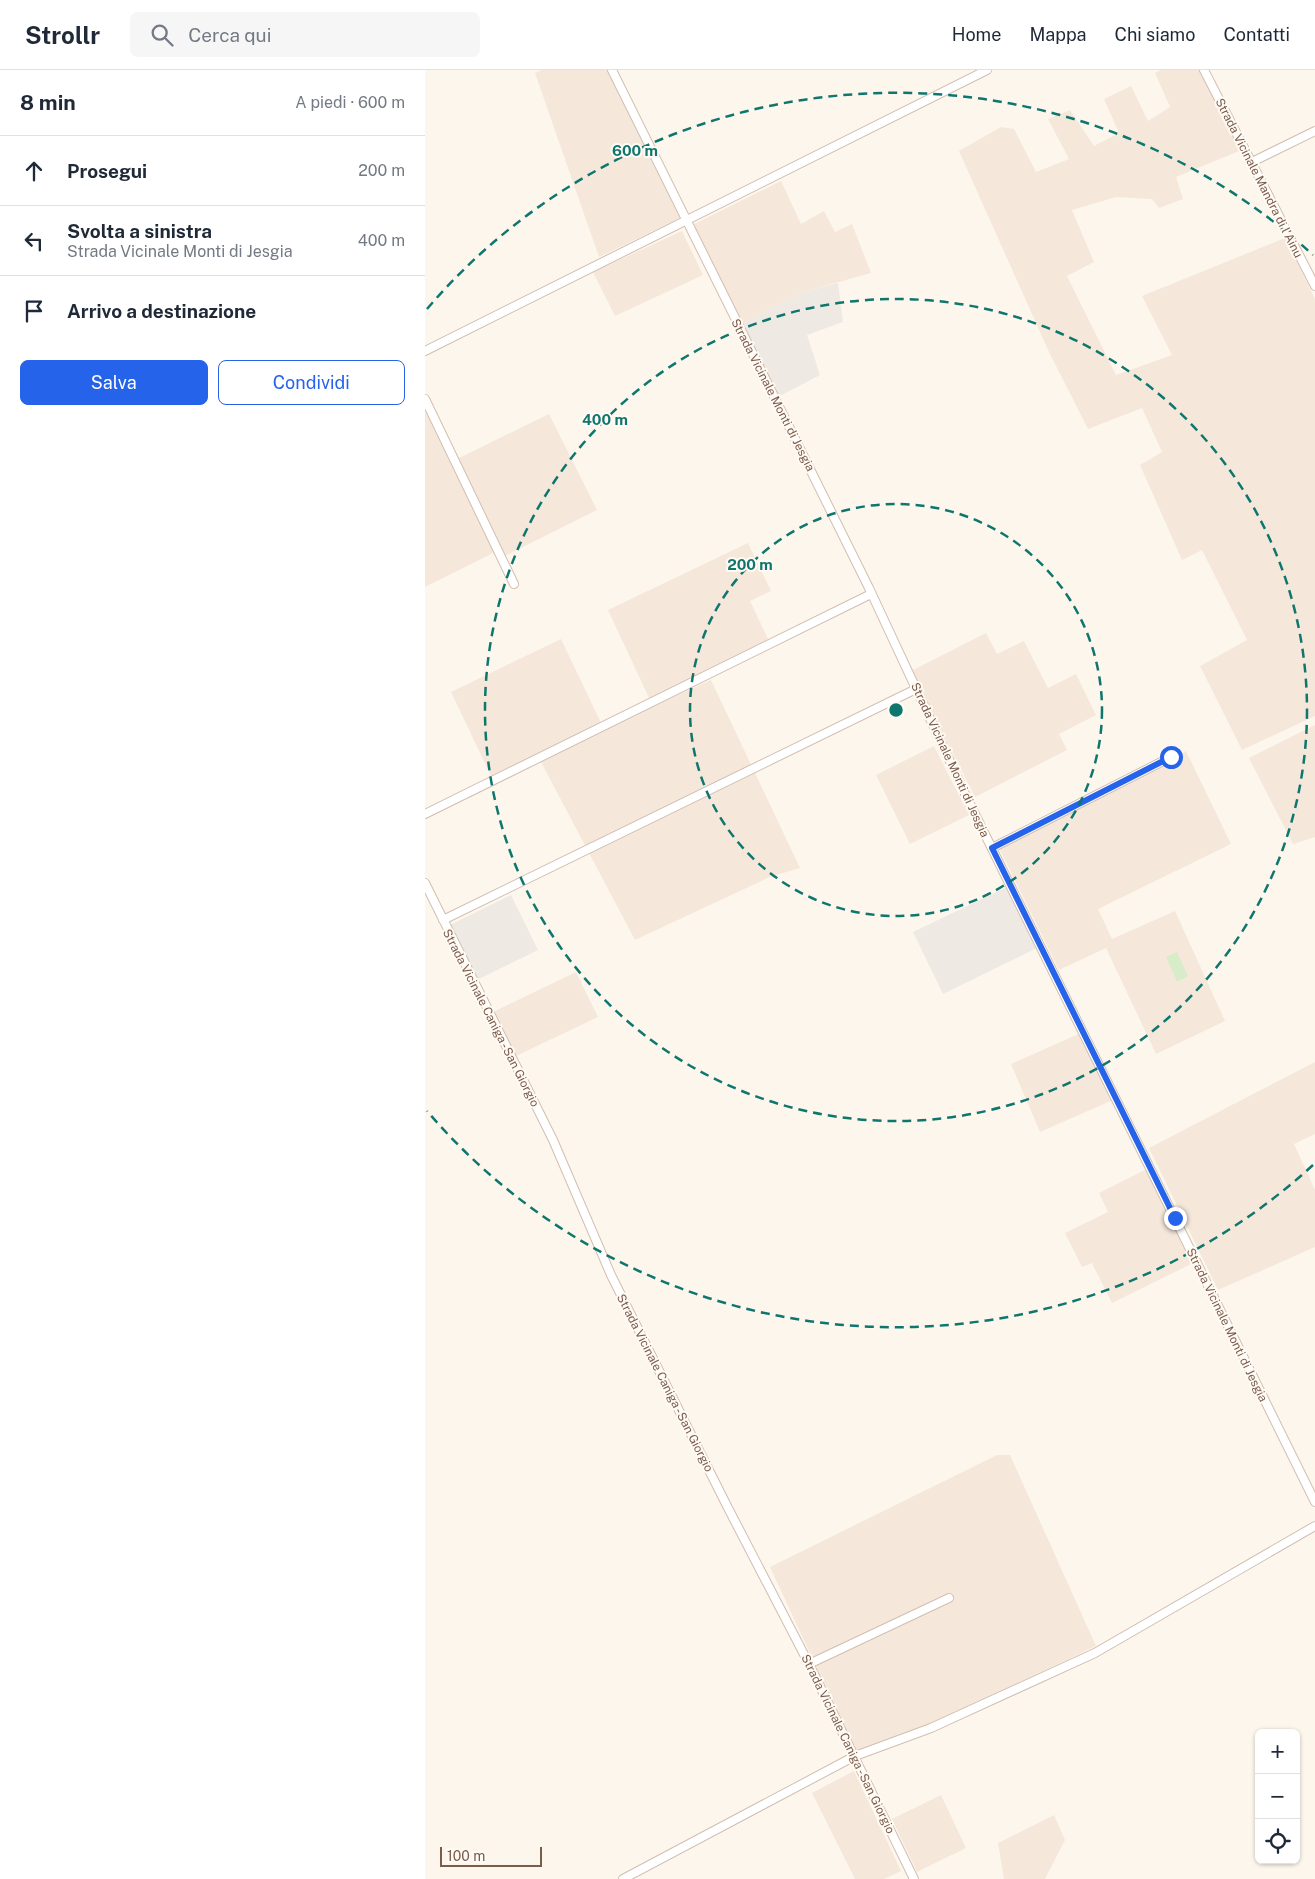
<!DOCTYPE html>
<html lang="it">
<meta charset="utf-8">
<style>
:root{--surface:#fff;--page:#f6f6f7;--text:#1f2937;--muted:#747a83;--line:#e0e1e3;--accent:#2563eb}
body{margin:0;font-family:"Public Sans",sans-serif;background:var(--page);color:var(--text)}
.controls{position:absolute;right:15px;bottom:15px;display:grid;overflow:hidden;border-radius:8px;box-shadow:0 1px 4px #0004}
.controls button{width:45px;height:45px;display:grid;place-items:center;padding:0;border:0;border-bottom:1px solid var(--line);background:var(--surface);color:var(--text);font:25px sans-serif}
.scale{position:absolute;left:15px;bottom:12px;width:102px;box-sizing:border-box;padding-left:5px;border:2px solid #7a5c4d;border-top:0;font-size:14px;line-height:18px;white-space:nowrap;color:#7a5c4d;-webkit-text-stroke:4px #fffaf3;paint-order:stroke}
.stop{position:absolute;width:15px;height:15px;margin:-11px;border:4px solid #2563eb;border-radius:50%;background:#fff}
.stop.end{background:#2563eb;border-color:#fff;box-shadow:0 1px 5px #0008}
.list{margin:0;padding:0;list-style:none}
h2{display:flex;justify-content:space-between;align-items:center;height:65px;margin:0;padding:0 20px;font-size:21px}
h2 small{font-size:16px;font-weight:400;color:var(--muted)}
.list li{display:grid;grid-template-columns:32px 1fr auto;gap:15px;align-items:center;box-sizing:border-box;height:70px;padding:0 20px;border-top:1px solid var(--line)}
.list b{display:block;font-size:19px;white-space:nowrap}
.list p{margin:0;font-size:16px;white-space:nowrap;color:var(--muted)}
.list em{font-size:16px;font-style:normal;color:var(--muted)}
.actions{display:flex;gap:10px;padding:15px 20px}
.actions a{flex:1;padding:11px 0;border:1px solid var(--accent);border-radius:8px;text-align:center;font-size:18px;color:var(--accent)}
.actions .main{background:var(--accent);color:#fff}
.icon{flex:none;width:28px;height:28px;fill:none;stroke:currentColor;stroke-width:2;stroke-linecap:round;stroke-linejoin:round}
.map{position:relative;flex:none;width:890px;height:1809px;overflow:hidden}
header{display:flex;align-items:center;gap:30px;box-sizing:border-box;height:70px;padding:0 25px;background:var(--surface);border-bottom:1px solid var(--line)}
header strong{font-size:24px}
nav{display:flex;gap:28px;margin-inline-start:auto;font-size:18px}
.search{width:350px;height:45px;background:var(--page);display:flex;align-items:center;gap:12px;box-sizing:border-box;padding:0 18px;border-radius:8px;color:var(--muted);font-size:19px}
main{display:flex}
aside{flex:1;background:var(--surface)}
.map>svg:first-child{display:block}
.residential{fill:#f5e8da}
.industrial{fill:#efe9e4}
.green{fill:#d8ecc9}
.lines{fill:none;stroke-linecap:round;stroke-linejoin:round}
.street-casing{stroke:#d1beb0;stroke-width:10}
.street{stroke:#fff;stroke-width:8}
.route{stroke:#2563eb;stroke-width:6}
.ring{fill:none;stroke:#0f766e;stroke-width:2.5;stroke-dasharray:9 6}
.labels{text-anchor:middle;stroke-width:4;stroke-linejoin:round;paint-order:stroke}
.street-label{font-size:12px;fill:#7a5c4d;stroke:#fffaf3}
.centre{fill:#0f766e;stroke:#fffaf3;stroke-width:2.5}
.ring-label{font-size:15px;text-anchor:middle;font-weight:bold;fill:#0f766e;stroke:#fffaf3;stroke-width:4;stroke-linejoin:round;paint-order:stroke}
</style>
<header>
<strong>Strollr</strong>
<div class="search"><svg class="icon" aria-label="search" viewBox="0 0 24 24"><circle cx="10" cy="10" r="6"/><path d="M15 15l6 6"/></svg>Cerca qui</div>
<nav><a>Home</a><a>Mappa</a><a>Chi siamo</a><a>Contatti</a></nav>
</header>
<main>
<aside>
<h2>8 min<small>A piedi · 600 m</small></h2>
<ul class="list">
<li><svg class="icon" aria-label="ahead" viewBox="0 0 24 24"><path d="M12 20V5M6 11l6-6 6 6"/></svg><div><b>Prosegui</b></div><em>200 m</em></li>
<li><svg class="icon" aria-label="left" viewBox="0 0 24 24"><path d="M17 20v-9H6M10 6l-5 5 5 5"/></svg><div><b>Svolta a sinistra</b><p>Strada Vicinale Monti di Jesgia</p></div><em>400 m</em></li>
<li><svg class="icon" aria-label="arrive" viewBox="0 0 24 24"><path d="M6 21V4h12l-3 4 3 4H6"/></svg><div><b>Arrivo a destinazione</b></div></li>
</ul>
<div class="actions"><a class="main">Salva</a><a>Condividi</a></div>
</aside>
<div class="map">
<svg width="890" height="1809" viewBox="0 0 890 1809">
<rect width="100%" height="100%" fill="#fdf6ec"/>
<path class="residential" d="M117 0H182L255 148 174 187 110 3Z
M736 0H779L819 79 751 107 758 129 734 138 727 129 691 127 647 140 669 192 642 206 691 305 747 285 717 226 860 168 890 229V646L817 680 775 596 822 570 777 480 757 490 715 395 737 382 717 338 663 359 624 282 534 81 576 57 589 59 611 102 644 89 623 49 645 40 669 76 694 63 679 29 706 16 723 51 745 37 730 3Z
M356 111 376 154 399 141 410 162 427 154 446 203 378 222 318 254 267 155Z
M257 161 278 205 190 246 168 202Z
M0 330 30 390 124 344 172 440 76 488 72 481 0 517Z
M323 473 346 521 325 531 345 573 225 630 183 540Z
M561 563 572 584 599 571 623 618 651 604 671 645 634 664 642 680 550 727 486 601Z
M136 569 177 655 67 708 26 622Z
M286 610 375 798 345 807 210 870 116 692 210 644Z
M890 655V767L868 774 824 688Z
M509 676 544 745 485 774 451 705Z
M761 681 806 774 673 839 687 869 750 841 800 951 731 984 681 878 634 900 572 774Z
M151 902 173 947 89 987 68 942Z
M658 962 688 1030 615 1062 586 994Z
M890 992V1064L869 1074 890 1120V1177L793 1220 724 1078Z
M722 1099 768 1193 687 1233 667 1193 657 1197 640 1163 683 1142 674 1123Z
M572 1385H585L671 1576 509 1653 433 1687 345 1497Z
M429 1701 476 1801 459 1809H430L387 1723Z
M516 1725 541 1778 492 1802 467 1749Z
M629 1745 640 1770 620 1809H579L573 1773Z"/>
<path class="industrial" d="M413 213 418 252 382 265 395 305 353 327 318 254 378 222Z
M584 816 614 877 518 924 488 862Z
M86 825 113 880 52 910 25 855Z"/>
<path class="green" d="M752 882 763 906 752 912 741 887Z"/>
<g class="lines">
<defs>
<path id="street" d="M187 0 444 518 543 730 890 1432
M779 0 890 216
M827 92 890 61
M0 281 562 0
M0 329 89 514
M0 744 446 524
M567 778 746 687
M0 813 128 1070 186 1205 302 1436 384 1594 489 1809
M18 850 491 619
M384 1594 524 1528
M198 1809 430 1686 506 1658 670 1583 890 1456"/>
</defs>
<use href="#street" class="street-casing"/>
<use href="#street" class="street"/>
</g>
<g class="lines">
<path class="route" d="M746 687 567 778 750 1148"/>
</g>
<g class="ring">
<circle cx="471" cy="640" r="206"/>
<circle cx="471" cy="640" r="411"/>
<path d="M888 1095A617 617 0 0 1 2 1041M2 239A617 617 0 0 1 888 185"/>
</g>
<g class="labels">
<g class="street-label">
<text transform="translate(834 108) rotate(63)" y="4">Strada Vicinale Mandra di l'Ainu</text>
<text transform="translate(348 325) rotate(63)" y="4">Strada Vicinale Monti di Jesgia</text>
<text transform="translate(525 690) rotate(65)" y="4">Strada Vicinale Monti di Jesgia</text>
<text transform="translate(66 948) rotate(63)" y="4">Strada Vicinale Caniga - San Giorgio</text>
<text transform="translate(802 1255) rotate(64)" y="4">Strada Vicinale Monti di Jesgia</text>
<text transform="translate(240 1313) rotate(63)" y="4">Strada Vicinale Caniga - San Giorgio</text>
<text transform="translate(423 1674) rotate(64)" y="4">Strada Vicinale Caniga - San Giorgio</text>
</g>
</g>
<circle cx="471" cy="640" r="8" class="centre"/>
<g class="ring-label">
<text x="210" y="86">600 m</text>
<text x="180" y="355">400 m</text>
<text x="325" y="500">200 m</text>
</g>
</svg>
<div class="controls">
<button>+</button>
<button>−</button>
<button><svg class="icon" aria-label="locate" viewBox="0 0 24 24"><circle cx="12" cy="12" r="6"/><path d="M12 2v4M12 18v4M2 12h4M18 12h4"/></svg></button>
</div>
<div class="scale">100 m</div>
<div class="stop" style="left:746px;top:687px"></div>
<div class="stop end" style="left:750px;top:1148px"></div>
</div>
</main>
